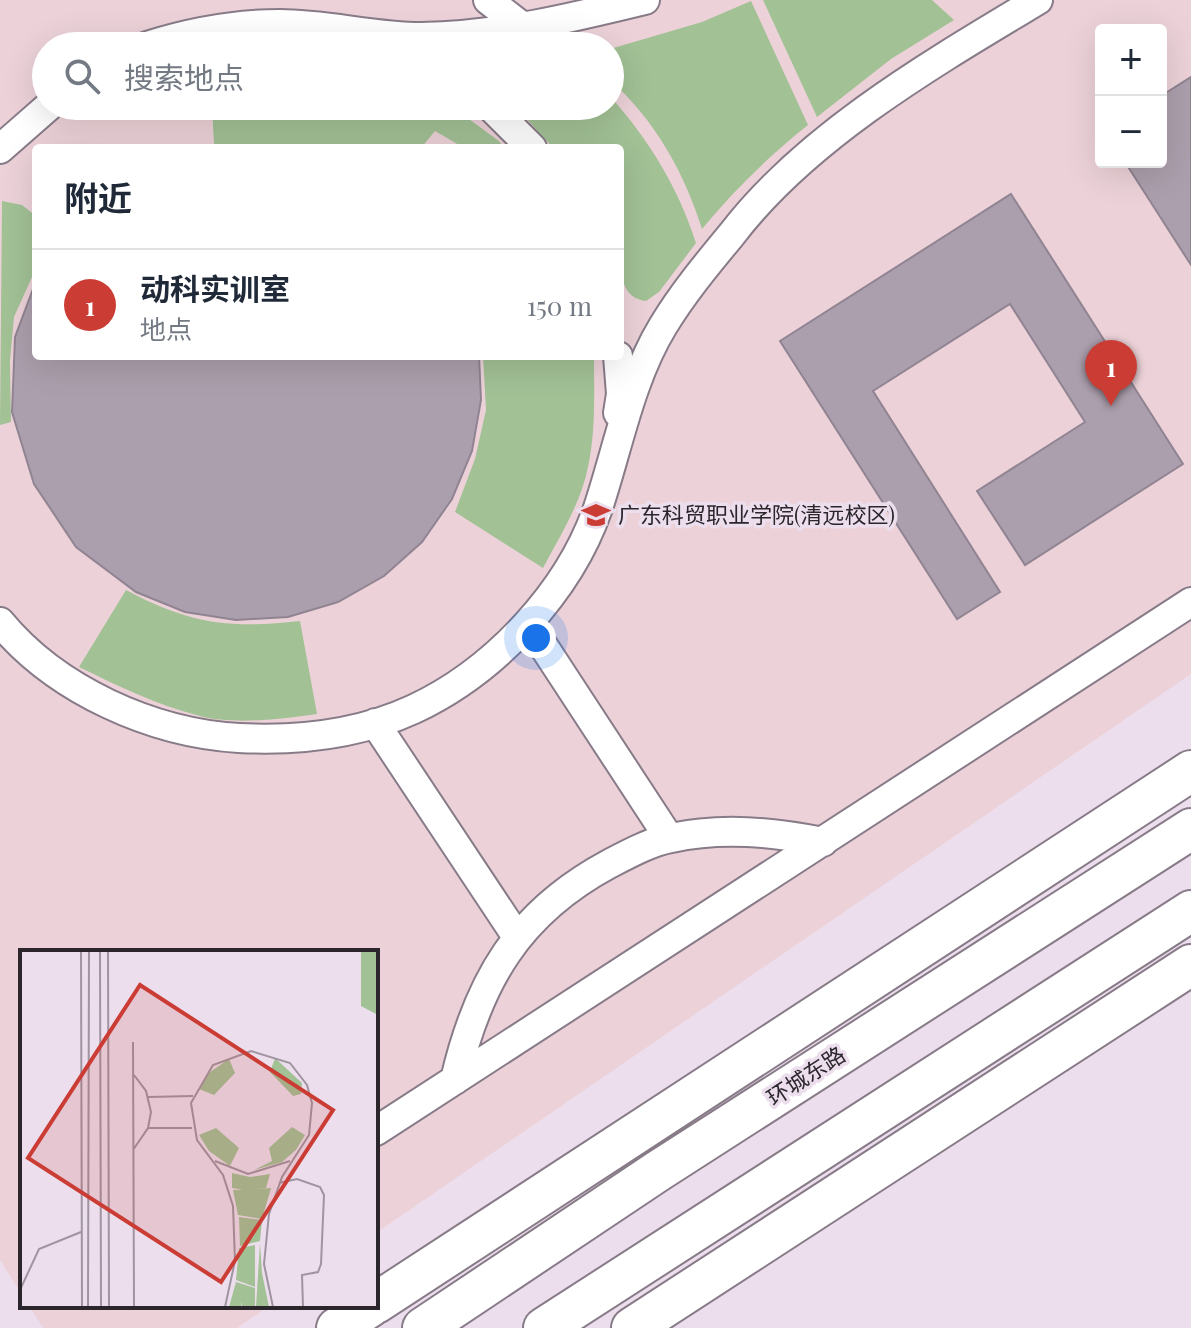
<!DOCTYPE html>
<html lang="zh">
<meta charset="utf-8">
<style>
:root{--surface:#fff;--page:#f6f6f7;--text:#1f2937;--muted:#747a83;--line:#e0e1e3;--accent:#ca3c34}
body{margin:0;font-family:"Playfair Display","Noto Sans SC",serif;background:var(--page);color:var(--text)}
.controls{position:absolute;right:24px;top:24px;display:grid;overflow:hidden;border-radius:8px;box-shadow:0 8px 32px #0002}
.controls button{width:72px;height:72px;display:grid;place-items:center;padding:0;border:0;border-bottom:2px solid var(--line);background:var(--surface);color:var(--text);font:40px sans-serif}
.you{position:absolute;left:536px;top:638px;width:28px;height:28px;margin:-20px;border:6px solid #fff;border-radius:50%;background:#1a73e8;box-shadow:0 0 0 12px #1a73e833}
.badge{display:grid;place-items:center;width:52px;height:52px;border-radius:50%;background:var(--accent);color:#fff;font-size:26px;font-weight:700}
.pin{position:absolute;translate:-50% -66px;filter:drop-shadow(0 2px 4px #0008)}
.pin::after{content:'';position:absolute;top:42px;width:28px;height:24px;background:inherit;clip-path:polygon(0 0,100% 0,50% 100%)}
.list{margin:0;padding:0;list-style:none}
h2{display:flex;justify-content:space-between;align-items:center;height:104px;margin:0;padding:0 32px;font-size:34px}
h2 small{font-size:26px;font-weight:400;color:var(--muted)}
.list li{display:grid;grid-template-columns:52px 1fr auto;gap:24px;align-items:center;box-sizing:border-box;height:112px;padding:0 32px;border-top:2px solid var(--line)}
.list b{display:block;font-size:30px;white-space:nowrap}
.list p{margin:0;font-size:26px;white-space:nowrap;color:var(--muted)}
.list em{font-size:26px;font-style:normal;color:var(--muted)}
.icon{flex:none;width:44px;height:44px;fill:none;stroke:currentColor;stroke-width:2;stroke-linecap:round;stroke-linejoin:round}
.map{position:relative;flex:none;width:1191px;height:1328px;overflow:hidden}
.search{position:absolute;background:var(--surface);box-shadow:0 8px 32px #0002;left:32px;top:32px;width:592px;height:88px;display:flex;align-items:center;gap:20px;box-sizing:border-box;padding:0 28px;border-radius:44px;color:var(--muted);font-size:30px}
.panel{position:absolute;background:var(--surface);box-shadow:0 8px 32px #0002;left:32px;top:144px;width:592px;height:216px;border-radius:8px}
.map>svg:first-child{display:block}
.education{fill:#ecd2d8;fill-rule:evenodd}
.green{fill:#a2c195}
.building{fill:#ac9fad;stroke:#918492;stroke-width:2}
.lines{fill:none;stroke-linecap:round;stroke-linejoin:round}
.street-casing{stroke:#887b88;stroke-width:32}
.secondary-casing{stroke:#887b88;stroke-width:44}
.street{stroke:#fff;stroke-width:28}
.secondary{stroke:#fff;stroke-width:40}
.labels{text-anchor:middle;stroke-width:7;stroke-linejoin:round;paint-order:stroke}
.poi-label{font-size:22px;fill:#2b262c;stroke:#ecdeed;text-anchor:start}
.street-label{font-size:22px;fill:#2b262c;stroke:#ecdeed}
.inset-road{fill:none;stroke:#9f94a0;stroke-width:2}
.view{fill:#ca3c34;fill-opacity:0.15;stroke:#ca3c34;stroke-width:4}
.inset-edge{fill:none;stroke:#2b262c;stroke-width:4}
</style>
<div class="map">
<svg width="1191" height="1328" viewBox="0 0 1191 1328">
<rect width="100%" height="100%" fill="#ecdeed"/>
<path class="education" d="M0 0H1191V674L376 1233V952H22V1295L0 1260ZM1101 30H1161V162H1101ZM46 46H610V106H46ZM36 148H620V356H36Z
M29 1306H269L237 1328H43Z"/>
<path class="green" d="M763 0H932L954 20 891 59 817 117Z
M751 1 808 125C769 156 734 190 702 229 684 172 655 120 610 80V49L702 22Z
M610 96C649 140 678 187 696 243L659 292 646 301C629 299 624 287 620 272V148H553L515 106H610Z
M212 106H451L499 141 504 148H464L435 131 421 148H284L267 144H214Z
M2 201 22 205 36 216V268L14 317 10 361 11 422 0 425Z
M483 356H594C594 393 596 430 588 467 581 503 560 536 543 568L455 512 475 459 486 410Z
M126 590C190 624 229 629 300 621L317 714C282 719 234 725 200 716 157 705 118 686 79 667Z"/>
<path class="building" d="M1191 77V265L1125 162H1161V96Z
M1011 194 1183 464 1025 565 977 491 1085 422 1010 304 873 391 1000 592 957 619 780 341Z
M36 281V356H479L481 400 472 451 452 499 422 542 384 576 338 602 288 617 236 620 185 612 136 592 76 547 34 484 12 412 15 337Z"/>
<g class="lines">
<defs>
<path id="street" d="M488 0 523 27
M147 46C191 32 235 24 280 24 327 24 374 37 421 37 497 36 571 18 645 0
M490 106 532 148
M0 149 49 106
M618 356 621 394 618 413
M0 622C56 690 152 733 239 738 297 741 360 734 414 709 495 671 569 592 598 508 618 448 630 380 663 326 683 293 708 263 732 234 807 136 933 63 1038 0
M529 624 669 838
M375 723 517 937
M455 1080C478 981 518 913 609 864 628 854 650 842 671 838 722 827 773 832 823 842
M376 1131 1191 602"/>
<path id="secondary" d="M376 1303 1191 771
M337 1328 371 1306
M423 1328 658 1171 1191 829
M544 1328 1191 911
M632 1328 1191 965"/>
</defs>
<use href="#street" class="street-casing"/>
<use href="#secondary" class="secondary-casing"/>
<use href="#street" class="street"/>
<use href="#secondary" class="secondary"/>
</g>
<defs>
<symbol id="university-bare" viewBox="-9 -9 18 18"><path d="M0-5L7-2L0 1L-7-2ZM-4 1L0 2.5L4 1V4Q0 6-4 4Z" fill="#ca3c34" stroke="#ecdeed" stroke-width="2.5" paint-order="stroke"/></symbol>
</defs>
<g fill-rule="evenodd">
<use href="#university-bare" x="576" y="495" width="40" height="40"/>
</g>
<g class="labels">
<g class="poi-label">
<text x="618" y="523">广东科贸职业学院(清远校区)</text>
</g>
<g class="street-label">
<text transform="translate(806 1076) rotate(-33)" y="8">环城东路</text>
</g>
</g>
<g transform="translate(20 950)">
<rect width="358" height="358" fill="#ecdeed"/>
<path d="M341 1H358V65L341 56ZM255 108 282 133 281 144 273 146 250 122ZM209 109 215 123 194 145 179 139 190 122ZM272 177 285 185 276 200 262 212 234 220 252 211 249 198ZM196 178 219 198 210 216 189 201 179 185ZM212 223 230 227 250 224 246 238 224 240 212 238ZM251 238 242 269 218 265 213 240ZM219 267 242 270 240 291 220 296ZM240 293 242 323 249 357H236ZM235 295V337L216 330 219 298ZM216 332 235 338V357H222L221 351V357H209Z" fill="#a2c195"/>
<path class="inset-road" d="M61 1 62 357M80 1 81 357M88 1 89 357M113 92 114 357M128 147 173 146M128 178H172M113 200 128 178 131 162 126 141 114 125M195 211 228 224 270 211M259 233 277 229 300 237 304 245 301 314 298 322 282 325 283 357M0 340 19 299 61 282M68 357 69 1M205 357 215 311 213 256 203 225 177 190 171 153 193 115 231 101 270 113 287 135 292 153 289 185 262 227 249 264 244 314 253 357"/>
<path class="view" d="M120 35 313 160 201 332 8 208Z"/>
<rect width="358" height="358" class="inset-edge"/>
</g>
</svg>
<div class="controls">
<button>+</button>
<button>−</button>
</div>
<div class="you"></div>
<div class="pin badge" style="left:1111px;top:406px">1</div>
<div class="search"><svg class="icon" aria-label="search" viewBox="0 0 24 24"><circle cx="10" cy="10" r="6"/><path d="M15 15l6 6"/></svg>搜索地点</div>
<section class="panel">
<h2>附近<small></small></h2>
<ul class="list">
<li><span class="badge">1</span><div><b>动科实训室</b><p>地点</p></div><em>150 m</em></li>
</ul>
</section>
</div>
